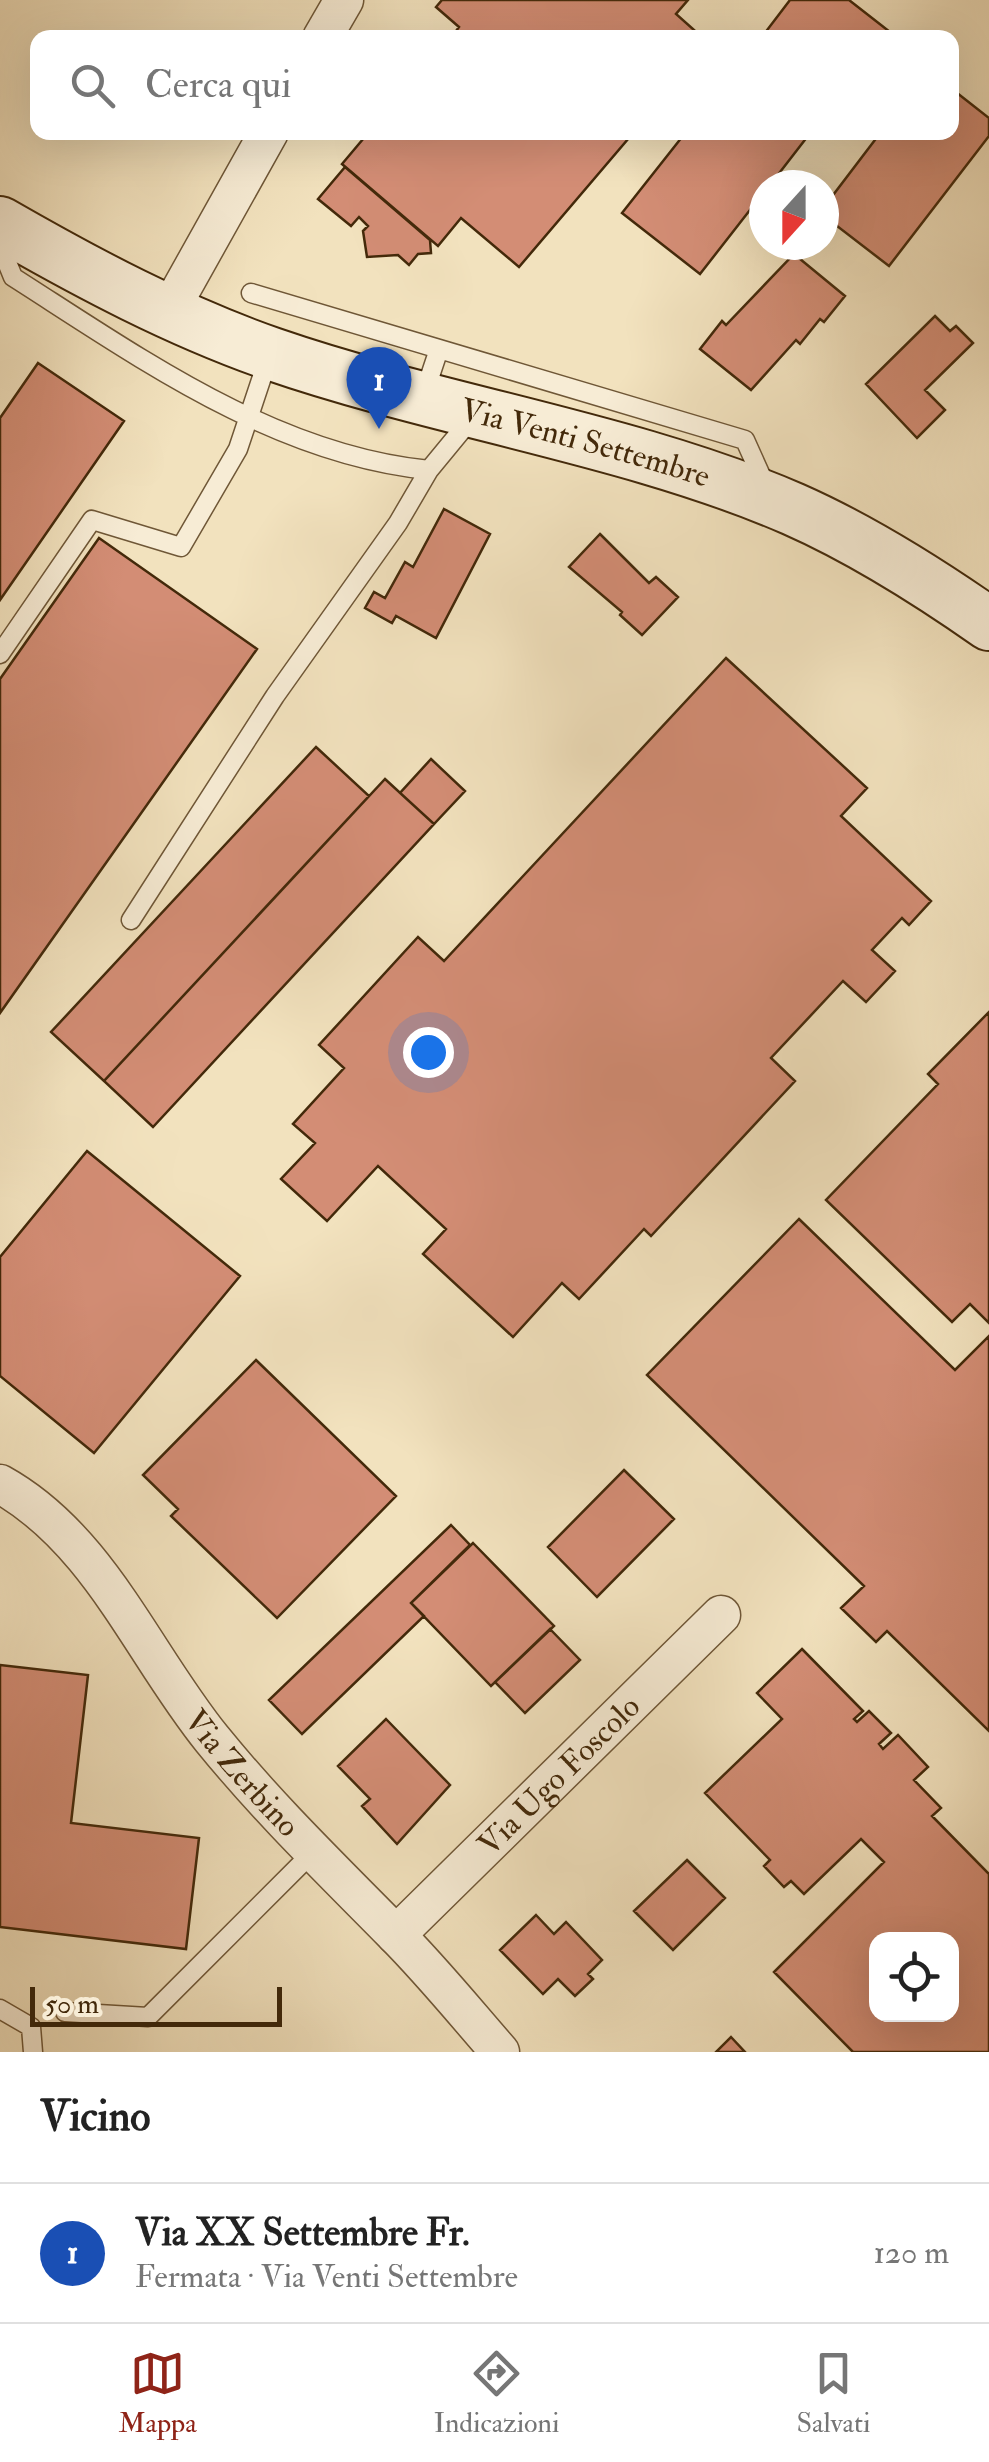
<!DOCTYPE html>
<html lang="it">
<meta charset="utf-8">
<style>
:root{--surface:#fff;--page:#f6f6f6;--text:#222;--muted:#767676;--line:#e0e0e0;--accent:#8f2418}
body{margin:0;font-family:"IM FELL Double Pica",serif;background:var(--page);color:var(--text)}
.controls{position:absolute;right:30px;bottom:30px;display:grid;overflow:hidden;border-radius:20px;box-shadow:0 10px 40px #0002}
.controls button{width:90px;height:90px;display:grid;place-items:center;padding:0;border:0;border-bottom:2px solid var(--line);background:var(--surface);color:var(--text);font:50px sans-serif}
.compass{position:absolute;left:749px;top:170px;width:90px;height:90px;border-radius:50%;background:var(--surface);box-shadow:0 10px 40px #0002;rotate:201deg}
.scale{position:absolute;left:30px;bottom:25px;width:252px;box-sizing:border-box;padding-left:10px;border:5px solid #43290a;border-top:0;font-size:28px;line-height:35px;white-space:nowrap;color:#43290a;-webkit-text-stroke:8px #f7ecd5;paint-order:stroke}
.you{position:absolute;left:428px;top:1052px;width:35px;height:35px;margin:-25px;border:8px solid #fff;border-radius:50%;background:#1a73e8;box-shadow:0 0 0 15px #1a73e833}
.badge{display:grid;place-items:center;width:65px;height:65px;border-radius:50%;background:var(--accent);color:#fff;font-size:32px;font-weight:700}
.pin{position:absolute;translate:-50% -82px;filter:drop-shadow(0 2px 5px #0008)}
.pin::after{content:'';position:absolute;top:52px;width:35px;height:30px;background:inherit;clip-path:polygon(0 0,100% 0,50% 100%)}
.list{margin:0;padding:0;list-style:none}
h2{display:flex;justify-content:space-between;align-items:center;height:130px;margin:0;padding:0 40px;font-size:42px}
h2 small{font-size:32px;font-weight:400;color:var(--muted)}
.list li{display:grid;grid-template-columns:65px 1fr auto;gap:30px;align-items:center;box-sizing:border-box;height:140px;padding:0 40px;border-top:2px solid var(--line)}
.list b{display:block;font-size:38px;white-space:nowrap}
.list p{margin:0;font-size:32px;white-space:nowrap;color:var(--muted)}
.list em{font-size:32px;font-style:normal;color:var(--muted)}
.icon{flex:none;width:55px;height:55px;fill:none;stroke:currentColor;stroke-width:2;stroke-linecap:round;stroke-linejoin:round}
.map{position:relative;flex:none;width:989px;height:2052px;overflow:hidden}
.search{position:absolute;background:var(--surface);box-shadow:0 10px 40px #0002;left:30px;right:30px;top:30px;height:110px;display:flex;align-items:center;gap:25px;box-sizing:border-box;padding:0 35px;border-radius:20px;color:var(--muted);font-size:38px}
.sheet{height:270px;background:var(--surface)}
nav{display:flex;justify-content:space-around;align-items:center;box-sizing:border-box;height:140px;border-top:2px solid var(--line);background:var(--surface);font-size:28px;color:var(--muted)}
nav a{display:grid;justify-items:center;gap:5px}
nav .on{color:var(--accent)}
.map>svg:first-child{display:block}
.building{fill:#d38d75;stroke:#43290a;stroke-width:2.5;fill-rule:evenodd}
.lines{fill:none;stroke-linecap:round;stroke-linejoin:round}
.lane-casing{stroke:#6f5737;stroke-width:21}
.street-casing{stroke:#6f5737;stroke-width:41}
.secondary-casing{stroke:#43290a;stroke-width:56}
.lane{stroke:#f7ecd5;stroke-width:18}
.street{stroke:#f7ecd5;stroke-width:38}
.secondary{stroke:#f7ecd5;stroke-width:52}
.labels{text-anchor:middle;stroke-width:9;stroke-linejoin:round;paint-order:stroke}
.street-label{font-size:32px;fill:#43290a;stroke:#f7ecd5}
</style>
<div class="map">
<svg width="989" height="2052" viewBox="0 0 989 2052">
<rect width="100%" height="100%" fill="#f2e2be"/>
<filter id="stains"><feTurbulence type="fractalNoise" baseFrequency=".002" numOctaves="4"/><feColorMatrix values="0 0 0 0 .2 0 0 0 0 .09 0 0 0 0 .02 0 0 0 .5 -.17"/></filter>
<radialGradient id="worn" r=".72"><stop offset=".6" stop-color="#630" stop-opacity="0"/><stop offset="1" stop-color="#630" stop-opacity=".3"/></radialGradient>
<path class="building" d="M442 0H688L676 14 703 38H451L459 27 436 7Z
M790 0H849L890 32 886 38H761Z
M952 89 989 118V136L889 266 824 216V207L881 132H952Z
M369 132H634L519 267 461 218 438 246 342 164Z
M686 132H811L770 185H764V192L700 274 622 213Z
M345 167 430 240 431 253 418 254 409 265 398 255 367 257 363 231 368 226 359 217 351 226 318 199Z
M794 254 845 296 824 322 820 319 800 344 796 340 751 390 700 349 722 321 726 325Z
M935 316 950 331 956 326 973 343 925 390 945 410 917 438 866 384Z
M38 363 124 421 0 600V418Z
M444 509 490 534 436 638 396 616 392 623 365 608 374 592 385 598 405 562 413 567Z
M600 534 649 583 656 577 678 597 642 635 620 615 622 612 569 567Z
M99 538 257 649 0 1013V679Z
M726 658 867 788 841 816 931 901 909 925 902 918 872 950 895 971 866 1002 843 981 771 1058 795 1081 651 1236 644 1229 579 1299 562 1283 513 1337 423 1254 446 1229 378 1166 327 1221 281 1179 315 1143 293 1124 344 1068 319 1045 418 937 444 961Z
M316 747 369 796 104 1081 51 1032Z
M431 759 465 791 434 824 400 793Z
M385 779 434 824 153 1127 104 1081Z
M989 1012V1323L970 1304 952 1322 826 1200 938 1084 928 1074Z
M87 1151 240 1276 94 1453 0 1376V1257Z
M799 1219 955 1370 989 1336V1731L887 1631 876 1642 841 1608 864 1586 647 1375Z
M256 1360 396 1496 277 1618 171 1516 178 1509 143 1475Z
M624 1470 674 1519 597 1597 548 1547Z
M451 1525 470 1545 411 1603 424 1616 302 1734 269 1700Z
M473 1543 554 1626 491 1686 411 1603Z
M550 1629 580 1660 525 1713 495 1682Z
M802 1649 863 1711 854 1719 857 1722 869 1711 891 1733 879 1744 883 1749 898 1735 928 1767 914 1780 941 1808 932 1816 989 1874V2052H853L774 1972 884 1862 861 1839 804 1894 791 1881 784 1887 764 1866 770 1860 705 1793 782 1719 757 1693ZM876 1940H952V2014H876Z
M0 1665 88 1675 71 1823 199 1838 186 1949 0 1927Z
M386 1719 450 1785 397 1844 362 1806 370 1799 338 1766Z
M687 1860 725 1898 673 1950 634 1911Z
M536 1915 554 1934 566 1922 602 1960 588 1974 593 1979 575 1996 558 1979 543 1994 500 1950Z
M731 2037 745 2052H716Z"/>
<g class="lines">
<defs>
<path id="lane" d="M0 245 13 277C140 358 275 455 429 470L471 419
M251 293 745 440 767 489
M424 394 439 349
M0 654 92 520 181 547 238 449 268 359
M131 920 275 696 398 523 429 470
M0 2009 31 2027 33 2052
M65 2012 148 2017 311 1854"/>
<g id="street">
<path d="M322 38 344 0"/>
<path d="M169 311 269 132"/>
<path id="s1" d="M0 1484C99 1539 143 1654 212 1739 268 1808 331 1869 394 1933 431 1970 465 2012 500 2052"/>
<path id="s2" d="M396 1935 721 1615"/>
</g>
<g id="secondary">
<path id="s3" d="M0 223C87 273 177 321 272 354 440 412 632 439 793 509 861 539 929 582 989 624"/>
</g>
</defs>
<use href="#lane" class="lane-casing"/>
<use href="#street" class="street-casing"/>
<use href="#secondary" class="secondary-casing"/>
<use href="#lane" class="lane"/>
<use href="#street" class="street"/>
<use href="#secondary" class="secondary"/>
</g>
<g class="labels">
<g class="street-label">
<text dy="11" stroke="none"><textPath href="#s3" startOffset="628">Via Venti Settembre</textPath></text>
<text dy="11" stroke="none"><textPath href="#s1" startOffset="380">Via Zerbino</textPath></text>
<text dy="11" stroke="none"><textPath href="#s2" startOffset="228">Via Ugo Foscolo</textPath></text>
</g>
</g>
<rect width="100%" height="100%" filter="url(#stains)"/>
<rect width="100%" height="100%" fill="url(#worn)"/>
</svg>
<div class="controls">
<button><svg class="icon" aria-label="locate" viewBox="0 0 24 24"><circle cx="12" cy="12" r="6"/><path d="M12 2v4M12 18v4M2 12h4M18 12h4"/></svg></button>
</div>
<svg class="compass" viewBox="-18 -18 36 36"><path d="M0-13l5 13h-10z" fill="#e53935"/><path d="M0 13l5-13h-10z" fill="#767676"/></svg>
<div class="scale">50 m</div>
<div class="you"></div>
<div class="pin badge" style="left:379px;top:429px;background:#1a4fb4">1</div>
<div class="search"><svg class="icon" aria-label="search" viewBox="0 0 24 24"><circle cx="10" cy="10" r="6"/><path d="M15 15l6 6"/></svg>Cerca qui</div>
</div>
<section class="sheet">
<h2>Vicino<small></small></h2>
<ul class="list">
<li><span class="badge" style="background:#1a4fb4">1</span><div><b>Via XX Settembre Fr.</b><p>Fermata · Via Venti Settembre</p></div><em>120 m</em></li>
</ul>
</section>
<nav>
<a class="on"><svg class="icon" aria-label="map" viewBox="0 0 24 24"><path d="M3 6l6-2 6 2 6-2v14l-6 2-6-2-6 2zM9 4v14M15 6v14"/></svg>Mappa</a>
<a><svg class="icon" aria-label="directions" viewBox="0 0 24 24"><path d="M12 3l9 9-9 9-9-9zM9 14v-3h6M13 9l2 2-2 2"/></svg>Indicazioni</a>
<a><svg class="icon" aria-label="saved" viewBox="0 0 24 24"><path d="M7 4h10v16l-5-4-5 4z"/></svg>Salvati</a>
</nav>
